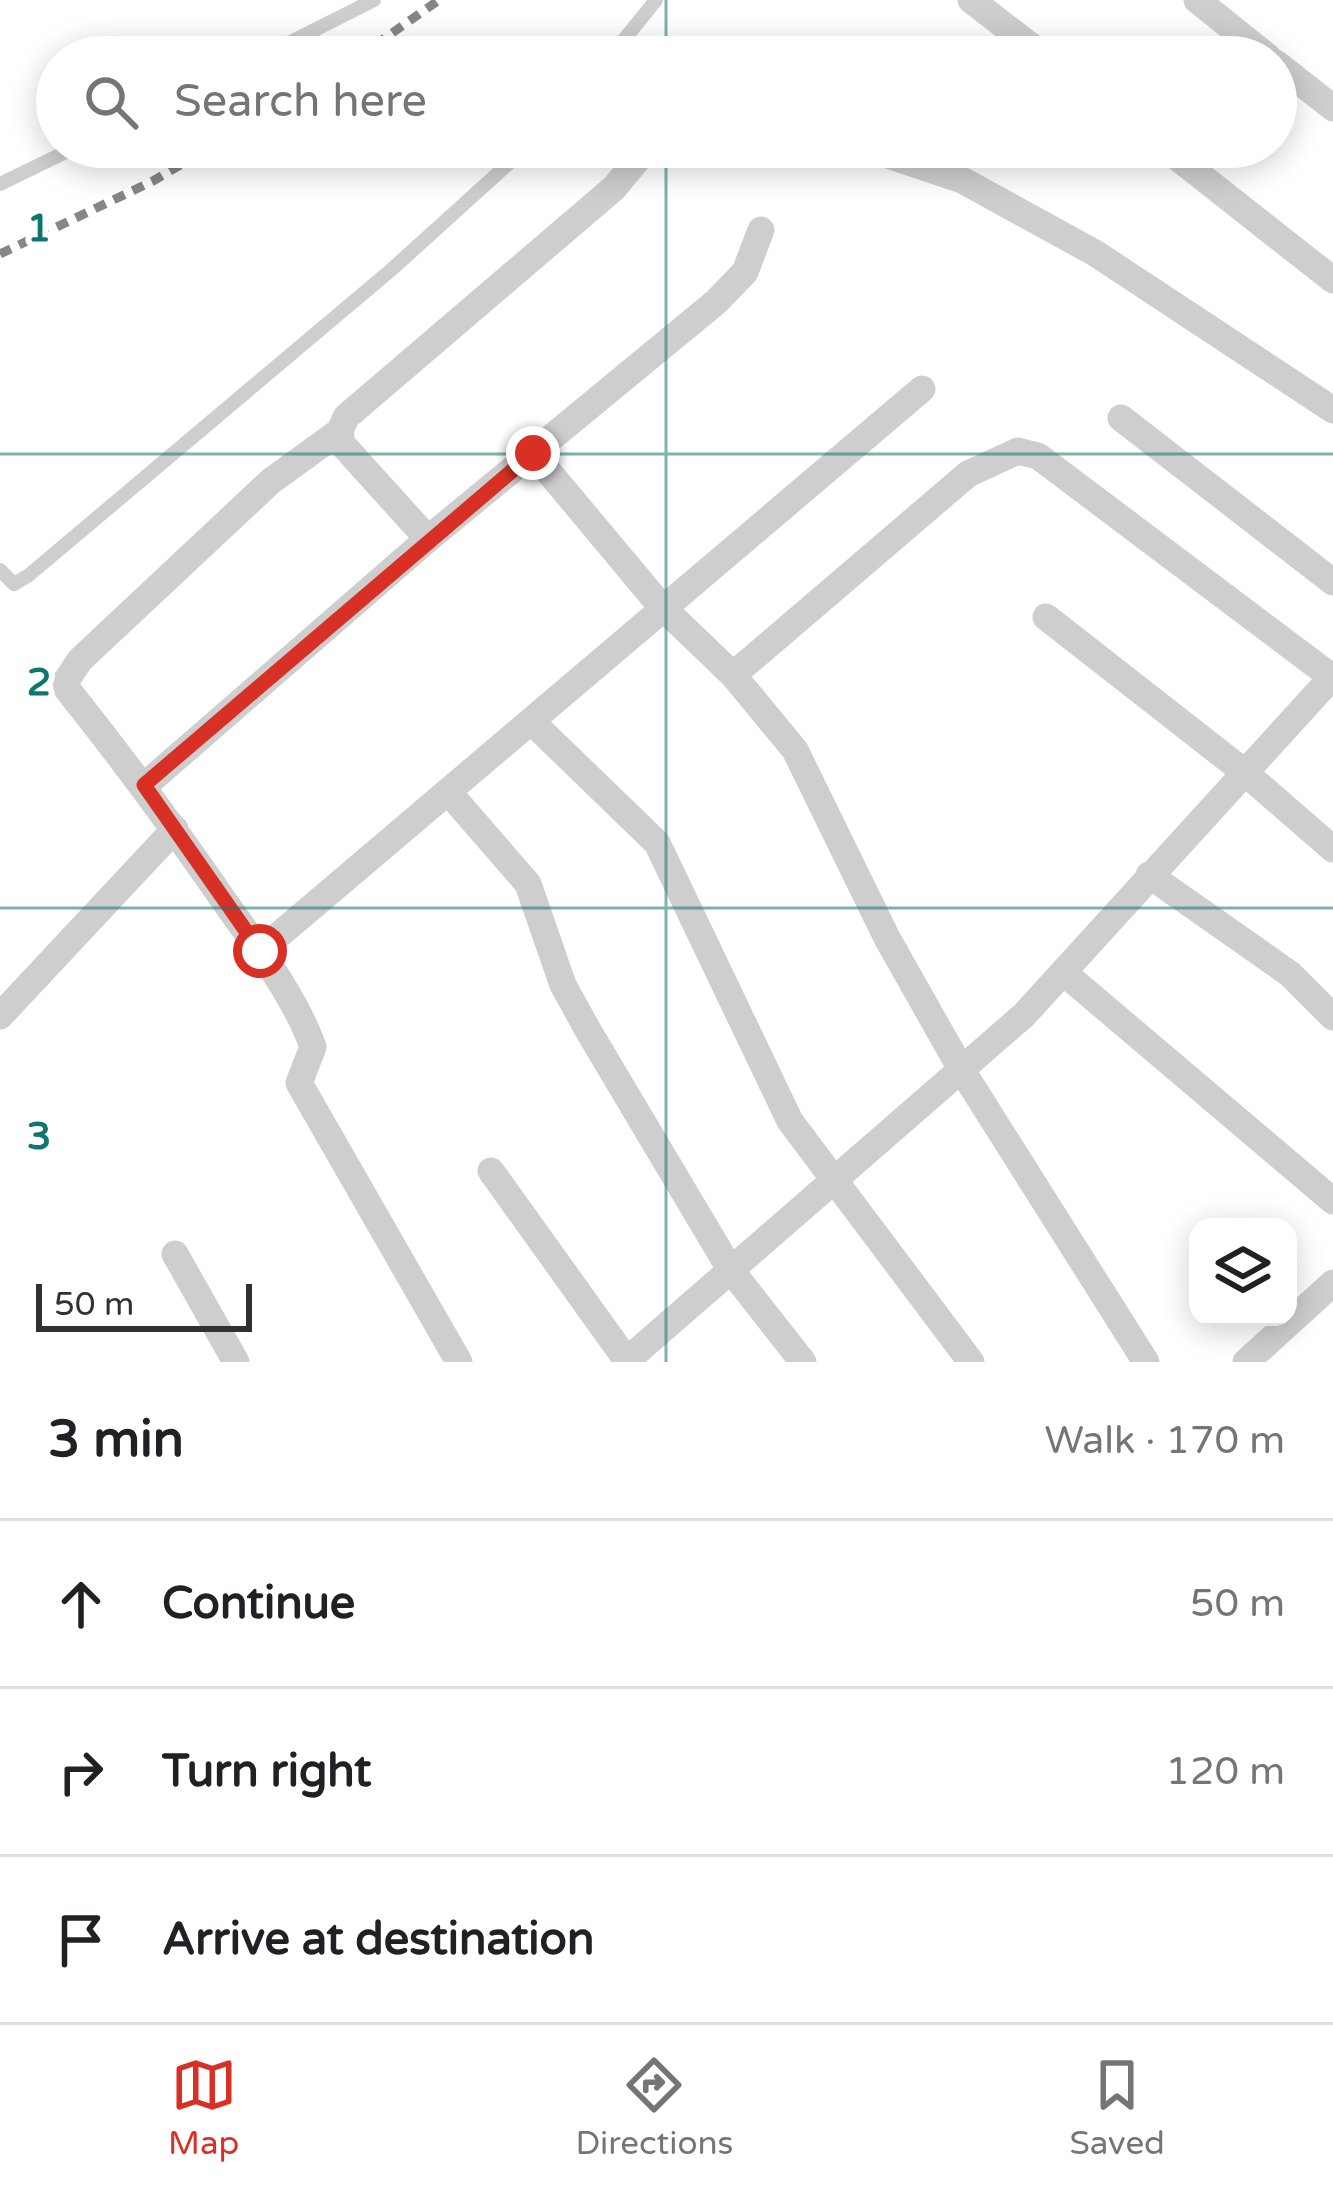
<!DOCTYPE html>
<meta charset="utf-8">
<style>
:root{--surface:#fff;--page:#f2f2f2;--text:#202124;--muted:#757577;--line:#e0e0e0;--accent:#d93025}
body{margin:0;font-family:"Varela Round",sans-serif;background:var(--page);color:var(--text)}
.controls{position:absolute;right:36px;bottom:36px;display:grid;overflow:hidden;border-radius:24px;box-shadow:0 6px 30px #0003}
.controls button{width:108px;height:108px;display:grid;place-items:center;padding:0;border:0;border-bottom:3px solid var(--line);background:var(--surface);color:var(--text);font:60px sans-serif}
.scale{position:absolute;left:36px;bottom:30px;width:216px;box-sizing:border-box;padding-left:12px;border:6px solid #313131;border-top:0;font-size:33px;line-height:42px;white-space:nowrap;color:#313131;-webkit-text-stroke:9px #fff;paint-order:stroke}
.stop{position:absolute;width:36px;height:36px;margin:-27px;border:9px solid #d93025;border-radius:50%;background:#fff}
.stop.end{background:#d93025;border-color:#fff;box-shadow:0 3px 12px #0008}
.list{margin:0;padding:0;list-style:none}
h2{display:flex;justify-content:space-between;align-items:center;height:156px;margin:0;padding:0 48px;font-size:51px}
h2 small{font-size:39px;font-weight:400;color:var(--muted)}
.list li{display:grid;grid-template-columns:78px 1fr auto;gap:36px;align-items:center;box-sizing:border-box;height:168px;padding:0 48px;border-top:3px solid var(--line)}
.list b{display:block;font-size:45px;white-space:nowrap}
.list em{font-size:39px;font-style:normal;color:var(--muted)}
.icon{flex:none;width:66px;height:66px;fill:none;stroke:currentColor;stroke-width:2;stroke-linecap:round;stroke-linejoin:round}
.map{position:relative;flex:none;width:1333px;height:1362px;overflow:hidden}
.search{position:absolute;background:var(--surface);box-shadow:0 6px 30px #0003;left:36px;right:36px;top:36px;height:132px;display:flex;align-items:center;gap:30px;box-sizing:border-box;padding:0 42px;border-radius:66px;color:var(--muted);font-size:45px}
.sheet{height:660px;background:var(--surface)}
nav{display:flex;justify-content:space-around;align-items:center;box-sizing:border-box;height:168px;border-top:3px solid var(--line);background:var(--surface);font-size:33px;color:var(--muted)}
nav a{display:grid;justify-items:center;gap:6px}
nav .on{color:var(--accent)}
.map>svg:first-child{display:block}
.lines{fill:none;stroke-linecap:round;stroke-linejoin:round}
.lane{stroke:#cecece;stroke-width:14}
.street{stroke:#cecece;stroke-width:27}
.rail{stroke:#868686;stroke-width:9;stroke-dasharray:12 9;stroke-linecap:butt}
.route{stroke:#d93025;stroke-width:15}
.grid{fill:none;stroke:#0f766e;stroke-width:3;stroke-opacity:0.55}
.grid-label{font-size:39px;text-anchor:middle;font-weight:bold;fill:#0f766e;stroke:#fff;stroke-width:12;stroke-linejoin:round;paint-order:stroke}
</style>
<div class="map">
<svg width="1333" height="1362" viewBox="0 0 1333 1362">
<rect width="100%" height="100%" fill="#fff"/>
<g class="lines">
<path class="lane" d="M261 57 374 0
M610 57 656 0
M0 184 76 147
M0 570 14 584 29 575 391 270 527 147"/>
<path class="street" d="M971 0 1045 57
M1197 0 1268 57
M1276 63 1333 108
M864 147 962 180 1095 253 1333 410
M1164 147 1333 280
M1121 418 1333 582
M340 431 342 444 428 539
M533 453 660 605 733 675 795 750 887 938 961 1069 1146 1362
M1046 617 1243 771 1333 849
M733 675 968 474 1018 451 1038 456 1333 678
M532 722 657 843 790 1121 971 1362
M144 786 428 539 716 302 745 272 761 230
M450 794 528 884 563 985 589 1032 730 1269 803 1362
M1149 875 1290 974 1333 1017
M260 951 922 389
M1063 972 1333 1201
M0 1016 175 829
M491 1171 628 1362
M175 1254 236 1362
M459 1362 299 1083 313 1047C295 996 258 949 227 905 176 831 123 759 67 689L66 681 80 660 271 481 340 431 346 417 614 188 648 147
M625 1362 1024 1015 1333 676
M1246 1362 1333 1283"/>
<path class="rail" d="M358 57 439 0
M0 254 153 181 211 147"/>
</g>
<g class="lines">
<path class="route" d="M260 951 144 785 533 453"/>
</g>
<path class="grid" d="M666 0V57M666 147V1362M0 454H1333M0 908H1333"/>
<g class="grid-label">
<text x="39" y="241">1</text>
<text x="39" y="695">2</text>
<text x="39" y="1149">3</text>
</g>
</svg>
<div class="controls">
<button><svg class="icon" aria-label="layers" viewBox="0 0 24 24"><path d="M12 4l9 5-9 5-9-5zM3 14l9 5 9-5"/></svg></button>
</div>
<div class="scale">50 m</div>
<div class="stop" style="left:260px;top:951px"></div>
<div class="stop end" style="left:533px;top:453px"></div>
<div class="search"><svg class="icon" aria-label="search" viewBox="0 0 24 24"><circle cx="10" cy="10" r="6"/><path d="M15 15l6 6"/></svg>Search here</div>
</div>
<section class="sheet">
<h2>3 min<small>Walk · 170 m</small></h2>
<ul class="list">
<li><svg class="icon" aria-label="ahead" viewBox="0 0 24 24"><path d="M12 20V5M6 11l6-6 6 6"/></svg><div><b>Continue</b></div><em>50 m</em></li>
<li><svg class="icon" aria-label="right" viewBox="0 0 24 24"><path d="M7 20v-9h11M14 6l5 5-5 5"/></svg><div><b>Turn right</b></div><em>120 m</em></li>
<li><svg class="icon" aria-label="arrive" viewBox="0 0 24 24"><path d="M6 21V4h12l-3 4 3 4H6"/></svg><div><b>Arrive at destination</b></div></li>
</ul>
</section>
<nav>
<a class="on"><svg class="icon" aria-label="map" viewBox="0 0 24 24"><path d="M3 6l6-2 6 2 6-2v14l-6 2-6-2-6 2zM9 4v14M15 6v14"/></svg>Map</a>
<a><svg class="icon" aria-label="directions" viewBox="0 0 24 24"><path d="M12 3l9 9-9 9-9-9zM9 14v-3h6M13 9l2 2-2 2"/></svg>Directions</a>
<a><svg class="icon" aria-label="saved" viewBox="0 0 24 24"><path d="M7 4h10v16l-5-4-5 4z"/></svg>Saved</a>
</nav>
